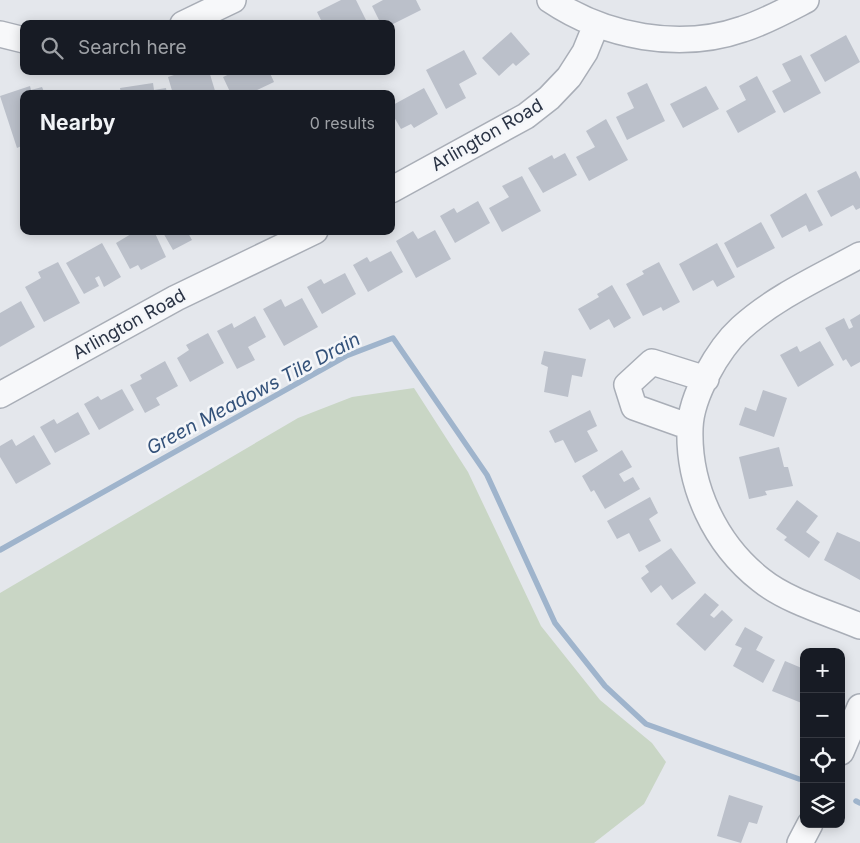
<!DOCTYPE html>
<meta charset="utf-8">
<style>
:root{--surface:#171b24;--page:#20242c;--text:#f1f3f6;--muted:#9ea1a6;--line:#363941}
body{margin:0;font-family:Inter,sans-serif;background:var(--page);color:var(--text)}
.controls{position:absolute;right:15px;bottom:15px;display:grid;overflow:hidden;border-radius:10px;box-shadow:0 2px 12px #0003}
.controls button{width:45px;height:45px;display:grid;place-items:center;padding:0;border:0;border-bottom:1px solid var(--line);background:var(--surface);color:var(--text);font:25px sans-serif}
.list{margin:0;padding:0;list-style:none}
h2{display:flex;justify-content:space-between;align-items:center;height:65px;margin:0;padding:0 20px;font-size:21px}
h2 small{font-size:16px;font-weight:400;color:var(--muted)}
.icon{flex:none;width:28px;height:28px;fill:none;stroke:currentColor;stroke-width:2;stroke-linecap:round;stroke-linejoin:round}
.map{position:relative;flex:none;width:860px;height:843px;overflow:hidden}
.search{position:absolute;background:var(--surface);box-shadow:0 2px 12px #0003;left:20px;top:20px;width:375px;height:55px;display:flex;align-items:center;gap:12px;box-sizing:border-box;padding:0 18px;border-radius:10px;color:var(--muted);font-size:19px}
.panel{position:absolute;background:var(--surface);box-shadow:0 2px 12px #0003;left:20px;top:90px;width:375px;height:145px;border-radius:10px}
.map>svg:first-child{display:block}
.green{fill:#c9d6c5}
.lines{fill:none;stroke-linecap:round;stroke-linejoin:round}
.stream{stroke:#9fb4cc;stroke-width:5.5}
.building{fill:#bbc0ca}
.minor-casing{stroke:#a9aeb7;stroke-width:28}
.minor{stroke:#f7f8fa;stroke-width:25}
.labels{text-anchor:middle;stroke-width:5;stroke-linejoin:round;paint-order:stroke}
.street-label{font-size:18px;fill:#2b3445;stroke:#f4f6f9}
.water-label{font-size:19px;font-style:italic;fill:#34527a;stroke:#f4f6f9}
</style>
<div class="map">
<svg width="860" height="843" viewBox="0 0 860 843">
<rect width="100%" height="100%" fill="#e4e7ec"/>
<path class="green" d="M414 388 468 472 541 626 600 700 652 743 666 762 644 804 594 843H0V593L298 418 352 397Z"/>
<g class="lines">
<path class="stream" d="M0 550 346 356 393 338 487 475 555 623 605 686 646 724 799 779
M856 801 860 803"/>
</g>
<path class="building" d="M341 0H356L366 20 357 24H323L317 12Z
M383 0H416L421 10 391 25 381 24 372 6Z
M511 32 530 54 516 66 513 63 499 76 482 58Z
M846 35 860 62 825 82 810 55Z
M464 50 477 74 459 84 466 98 446 109 426 70Z
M801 55 821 93 784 113 772 91 791 81 782 64Z
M186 71H209L216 94H173L168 77Z
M236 71H269L274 82 249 94H231L223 77Z
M757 76 776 112 738 133 726 111 746 100 739 86Z
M153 83 154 90 166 88 167 94H121L120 88Z
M647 83 665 121 627 140 616 117 634 108 627 93Z
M30 86 31 90 42 87 45 94H24V145L17 148 0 96Z
M706 86 719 109 683 128 670 104Z
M424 88 438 114 414 128 411 124 401 129 391 112V106Z
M606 119 628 160 589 181 576 157 595 147 586 131Z
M565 153 577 175 543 193 528 168 552 155 554 159Z
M856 171 860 179V208L856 210 853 205 831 217 817 191Z
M522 176 541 211 502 232 489 208 509 197 502 186Z
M806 193 823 225 809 232 806 225 782 238 770 215Z
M478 201 490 223 455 243 440 216 454 208 457 213Z
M761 222 775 248 737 268 724 243Z
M435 230 451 259 416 278 396 241 413 231 418 239Z
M130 231H154L166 257 141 270 138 265 130 269 116 243 131 234Z
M162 231H187L192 240 173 250Z
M102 243 121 277 104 287 99 276 95 278 99 286 84 294 66 263Z
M717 243 735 277 717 287 713 280 693 291 679 264Z
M391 251 403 272 368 292 353 265 367 257 370 262Z
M58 262 80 303 44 322 25 287 41 278 38 272Z
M659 262 680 302 663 311 661 307 643 316 626 284 644 274 642 271Z
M345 273 356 294 322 314 307 287 321 279 324 284Z
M612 285 631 318 614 328 609 319 590 330 578 309 599 297 597 294Z
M302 298 318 327 284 346 263 309 281 299 285 307Z
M21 301 35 327 0 347V313Z
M860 314V362L851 367 846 359 843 361 825 328 844 318 849 329 853 327 850 320Z
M255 316 266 337 248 347 255 360 237 369 217 331 232 323 234 328Z
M208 333 224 363 190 382 177 358 189 350 186 345Z
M820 341 834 365 798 387 780 355 797 346 800 352Z
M544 351 586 359 582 377 572 375 568 397 544 392 548 367 541 364Z
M165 361 178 386 156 398 160 405 145 413 130 385 142 379 140 375Z
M122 389 134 410 99 430 84 404 98 396 101 400Z
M763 390 787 398 774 437 739 425 745 407 756 411Z
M590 410 597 426 587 431 598 451 575 463 563 440 555 443 549 431Z
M78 412 90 434 55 453 40 427 54 419 57 424Z
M34 435 51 464 16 484 0 457V446L12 439 16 446Z
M779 447 784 467H788L793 486 765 491 767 495 749 499 739 457Z
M622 450 632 467 619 474 624 482 633 477 640 489 605 509 594 490 591 492 582 476Z
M650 497 658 513 649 519 661 541 639 552 629 533 617 539 607 521Z
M797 500 818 516 806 532 820 542 809 558 784 540 787 537 776 529Z
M837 532 860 542V580L824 560Z
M671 548 696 583 672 600 661 585 651 593 641 578 649 572 645 566Z
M705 593 719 605 710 615 714 618 722 610 733 620 705 651 676 624Z
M745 627 763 637 756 650 775 660 763 683 733 666 742 648 735 645Z
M785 661 804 669V704L772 691Z
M729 795 763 806 757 824 749 822 741 843 717 836Z"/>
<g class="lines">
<defs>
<path id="minor" d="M550 0C605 37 680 51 743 29 765 22 785 11 806 0
M183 24 233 0
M0 34 24 40
M391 190 526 116 549 98 569 77 585 52 596 25
M860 255C820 277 775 297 741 328 718 349 691 396 690 428 688 486 715 544 761 580 787 601 829 613 860 626
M0 395 176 298 315 231
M690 427 634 407 627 385 652 362 706 379
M841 752 860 707
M800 843 810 824"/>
</defs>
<use href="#minor" class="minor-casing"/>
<use href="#minor" class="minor"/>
</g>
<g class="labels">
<g class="street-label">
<text transform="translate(487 135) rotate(-30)" y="6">Arlington Road</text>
<text transform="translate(129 324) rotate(-29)" y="6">Arlington Road</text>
</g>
<g class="water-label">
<text transform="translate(253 393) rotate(-28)" y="7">Green Meadows Tile Drain</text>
</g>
</g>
</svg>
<div class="controls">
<button>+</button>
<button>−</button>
<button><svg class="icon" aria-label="locate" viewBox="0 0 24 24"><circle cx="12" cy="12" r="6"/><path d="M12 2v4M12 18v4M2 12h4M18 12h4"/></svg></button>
<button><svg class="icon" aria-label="layers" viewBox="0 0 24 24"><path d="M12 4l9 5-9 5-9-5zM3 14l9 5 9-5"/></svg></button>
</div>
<div class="search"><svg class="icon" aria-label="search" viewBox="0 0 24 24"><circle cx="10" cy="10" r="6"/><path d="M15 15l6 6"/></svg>Search here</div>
<section class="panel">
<h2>Nearby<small>0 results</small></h2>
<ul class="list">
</ul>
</section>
</div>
